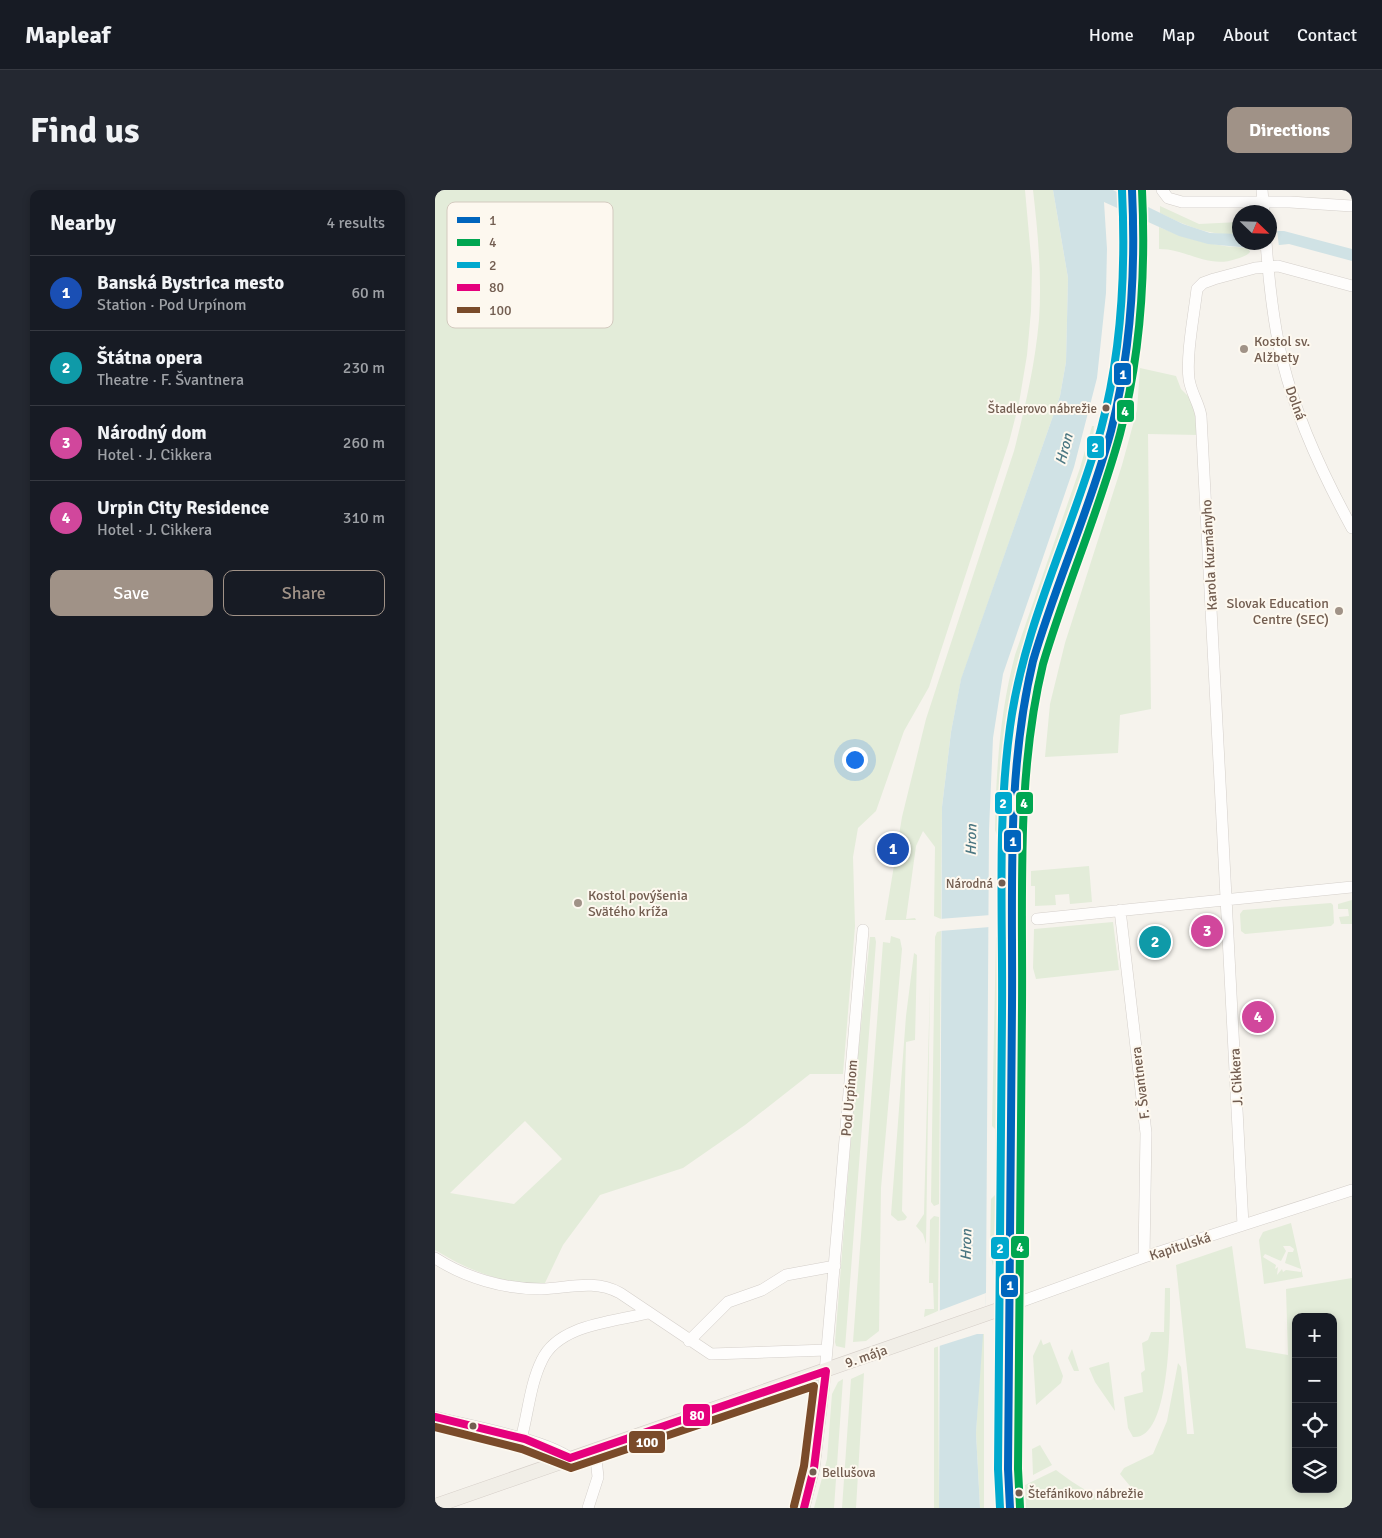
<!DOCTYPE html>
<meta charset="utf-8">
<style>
:root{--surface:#171b24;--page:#242831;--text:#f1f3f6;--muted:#9ea1a6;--line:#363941;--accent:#a09287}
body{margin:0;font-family:Signika,sans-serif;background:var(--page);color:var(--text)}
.controls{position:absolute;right:15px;bottom:15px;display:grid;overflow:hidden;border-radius:10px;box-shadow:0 2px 8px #0003}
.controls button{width:45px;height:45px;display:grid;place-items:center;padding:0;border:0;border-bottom:1px solid var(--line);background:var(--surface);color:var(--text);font:25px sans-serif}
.compass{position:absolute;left:797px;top:15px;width:45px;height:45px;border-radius:50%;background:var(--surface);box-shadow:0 2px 8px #0003;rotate:113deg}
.you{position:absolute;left:419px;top:569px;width:18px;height:18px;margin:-12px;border:4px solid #fff;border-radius:50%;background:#1a73e8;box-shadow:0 0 0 8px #1a73e833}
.badge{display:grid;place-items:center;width:32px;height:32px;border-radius:50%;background:var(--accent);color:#fff;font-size:16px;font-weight:700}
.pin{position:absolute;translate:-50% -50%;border:2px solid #fff;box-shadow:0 1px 5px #0006}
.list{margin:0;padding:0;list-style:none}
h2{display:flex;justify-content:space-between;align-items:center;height:65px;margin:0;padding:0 20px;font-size:21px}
h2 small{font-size:16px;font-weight:400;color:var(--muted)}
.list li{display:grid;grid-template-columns:32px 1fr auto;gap:15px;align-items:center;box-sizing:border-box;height:75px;padding:0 20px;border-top:1px solid var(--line)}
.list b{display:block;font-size:19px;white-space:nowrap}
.list p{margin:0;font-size:16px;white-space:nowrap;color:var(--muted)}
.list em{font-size:16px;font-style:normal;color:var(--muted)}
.actions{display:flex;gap:10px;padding:15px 20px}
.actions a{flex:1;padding:11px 0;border:1px solid var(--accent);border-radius:10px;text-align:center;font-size:18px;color:var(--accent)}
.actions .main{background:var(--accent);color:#fff}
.icon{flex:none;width:28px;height:28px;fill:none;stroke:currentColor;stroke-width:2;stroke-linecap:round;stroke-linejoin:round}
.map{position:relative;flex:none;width:917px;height:1318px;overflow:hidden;border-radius:10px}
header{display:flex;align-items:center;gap:30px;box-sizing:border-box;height:70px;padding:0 25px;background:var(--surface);border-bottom:1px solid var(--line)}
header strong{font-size:24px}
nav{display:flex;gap:28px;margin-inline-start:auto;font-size:18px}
.intro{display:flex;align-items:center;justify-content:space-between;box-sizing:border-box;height:120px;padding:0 30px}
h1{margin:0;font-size:35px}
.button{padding:12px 22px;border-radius:10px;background:var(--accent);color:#fff;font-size:18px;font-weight:700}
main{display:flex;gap:30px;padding:0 30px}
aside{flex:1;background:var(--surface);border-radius:10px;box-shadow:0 2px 8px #0003}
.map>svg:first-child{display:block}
.green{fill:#e3ecd9;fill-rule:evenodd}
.water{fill:#d0e2e5}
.pier{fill:#f6f3ed}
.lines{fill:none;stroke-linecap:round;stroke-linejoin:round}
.minor-casing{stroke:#d4cfca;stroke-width:12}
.major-casing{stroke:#d5cec8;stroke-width:15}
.minor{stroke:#fefdfc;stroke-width:11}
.major{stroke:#f1eee7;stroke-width:14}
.bus-1-casing{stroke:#fdf8ef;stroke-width:11}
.bus-2-casing{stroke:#fdf8ef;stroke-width:11}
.bus-3-casing{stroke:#fdf8ef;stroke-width:11}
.bus-4-casing{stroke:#fdf8ef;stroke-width:11}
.bus-5-casing{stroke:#fdf8ef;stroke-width:11}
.bus-1{stroke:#0065bd;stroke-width:8}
.bus-2{stroke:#00a651;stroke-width:8}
.bus-3{stroke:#00a9ce;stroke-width:8}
.bus-4{stroke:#e5007d;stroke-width:8}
.bus-5{stroke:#7a4b2a;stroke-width:8}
.poi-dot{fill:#a09287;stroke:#fdf8ef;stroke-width:2}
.bus-dot{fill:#725d50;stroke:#fdf8ef;stroke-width:2}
.labels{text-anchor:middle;stroke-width:4;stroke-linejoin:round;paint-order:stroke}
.bus-label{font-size:13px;fill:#725d50;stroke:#fdf8ef;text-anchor:end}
.poi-label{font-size:14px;fill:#725d50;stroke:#fdf8ef;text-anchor:start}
.street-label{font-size:14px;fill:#725d50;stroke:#fdf8ef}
.water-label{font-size:15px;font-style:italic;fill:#4c7782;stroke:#fdf8ef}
.key{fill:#fdf8ef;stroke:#d3cabf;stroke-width:1}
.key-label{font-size:14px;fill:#725d50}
.line-badge{stroke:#fdf8ef;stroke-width:2}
.badge-label{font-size:14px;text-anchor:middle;font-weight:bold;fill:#fff}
</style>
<header>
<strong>Mapleaf</strong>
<nav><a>Home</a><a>Map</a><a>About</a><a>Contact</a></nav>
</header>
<div class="intro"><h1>Find us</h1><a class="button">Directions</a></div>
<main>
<aside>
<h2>Nearby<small>4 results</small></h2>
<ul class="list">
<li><span class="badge" style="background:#1a4fb4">1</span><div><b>Banská Bystrica mesto</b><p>Station · Pod Urpínom</p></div><em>60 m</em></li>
<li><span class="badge" style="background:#0f9aa8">2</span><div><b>Štátna opera</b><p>Theatre · F. Švantnera</p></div><em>230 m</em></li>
<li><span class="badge" style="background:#d1479c">3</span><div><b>Národný dom</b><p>Hotel · J. Cikkera</p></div><em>260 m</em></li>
<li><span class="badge" style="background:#d1479c">4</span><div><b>Urpin City Residence</b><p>Hotel · J. Cikkera</p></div><em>310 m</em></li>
</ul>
<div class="actions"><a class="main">Save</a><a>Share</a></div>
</aside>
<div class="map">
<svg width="917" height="1318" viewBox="0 0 917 1318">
<rect width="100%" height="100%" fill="#f6f3ed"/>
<path class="green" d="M0 0H590L597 78 596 121 592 165 584 213 574 252 494 497 469 541 441 621 423 638 418 667 420 736 408 884H375L310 935 248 978 165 1005 128 1055 109 1095C69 1094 34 1081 0 1060ZM90 931 127 969 79 1014 15 1003Z
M598 0H618L633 88 631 172 625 206 526 490 516 542 507 617 506 729 499 726 500 657 488 641 481 656 471 729 480 728 481 730H450L467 627 491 529 579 261C590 218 600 175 604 130 607 87 603 43 598 0Z
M725 16 764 34 804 32V44C776 47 749 35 725 23Z
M724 37C753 50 783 57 815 58V62C812 66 807 67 801 69 773 79 752 59 724 59Z
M705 178 741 186 746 199 761 214 764 245 713 244 716 519 685 525 683 563 610 567 615 514 630 453 687 275 702 220Z
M657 236H659L656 271 581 489 569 571 568 624 563 648 560 640C561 580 565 522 580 465L645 278Z
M654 676 657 712 635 714 634 704 620 705 621 715 600 716V696H596V681Z
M917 710V734H906L904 727 914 726 913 719H903V714Z
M896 713 898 715 899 733 896 736 810 744 806 741 805 724 808 720Z
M678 732 684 780 601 789 598 778 599 739Z
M506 741 504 1014 499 1016 496 1012 500 747 502 742Z
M565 742 564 930 558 1076 555 1063 556 1009 560 1005V939L557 936 561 748Z
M456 746 465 749 467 759 446 998 444 1141 431 1151 418 1152 448 752 455 753Z
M435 747H440L441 752 410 1158 401 1156 400 1152 421 884Z
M479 763 482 765 480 850 471 852 467 1021 472 1027 470 1030 463 1031 456 1025 471 826Z
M495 794 491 1054 488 1044 481 1036 489 1024Z
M499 1026 504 1027 503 1121 489 1127 490 1119H499L498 1093H494L495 1030Z
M856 1033 868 1087 829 1094 824 1050 828 1042ZM848 1056H855L859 1059 858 1062H853L850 1073 866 1079V1082L851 1080 848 1082 847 1079 842 1085 843 1077 840 1079 841 1075 828 1067 830 1064 846 1071 851 1061Z
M797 1056 811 1158 853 1165 851 1099 917 1088V1318H591L590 1295 621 1280C649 1301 668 1314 705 1308L685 1284 689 1278 718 1264 732 1231 743 1173 746 1177 752 1244H759L741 1075ZM861 1127H898V1299H861Z
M730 1098H735C735 1124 737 1251 698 1247L693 1238 689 1207 708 1202 706 1183 710 1180 707 1153 713 1150 716 1142H729Z
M547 1144H549V1318H545L541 1243Z
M606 1149 608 1155 615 1152 628 1186 626 1193 601 1215 598 1166Z
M503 1156 504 1318H499V1158Z
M637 1159 644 1181H639L633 1168Z
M674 1172 680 1221 660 1192 654 1178Z
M429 1183 421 1318H407L416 1189Z
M408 1189 399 1318H379L392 1269 397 1204 403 1192Z
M605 1255 617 1275 598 1285 597 1259Z"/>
<path class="water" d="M618 0H678L748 34 775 43 804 44V52H834L835 41H849L917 59V71L854 54 815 58 773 54 744 46 669 12 672 59 671 103 662 188 639 277 568 484 558 548 554 640 551 1103 541 1243 545 1318H504L507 617 516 542 526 489 625 206 631 172 633 88Z"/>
<path class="pier" d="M842 39 844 57 814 61V53L834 52 835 40Z
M556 725 555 737 505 741 504 729Z
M551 1103 549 1144H542L501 1157V1122Z"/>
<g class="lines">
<defs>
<path id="minor" d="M727 0 733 8 747 12H855L917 16
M827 0 829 22
M831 52C834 93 838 134 848 173 862 229 889 287 917 338
M685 720 711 943 709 1067
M602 729 917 697
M808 1035 766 226C764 213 756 203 754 189 751 165 759 125 762 99L768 93 779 89 820 78 843 76 917 96
M0 1068C31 1088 69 1099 106 1099 134 1098 159 1089 185 1103L276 1164 392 1160
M574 1116 709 1067 917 1000
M254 1151 293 1112 327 1100 351 1085 400 1076
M0 1227C35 1236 109 1249 135 1268
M86 1249C93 1224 95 1194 107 1170 124 1134 179 1132 213 1123
M153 1318 163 1287 160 1259
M369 1318 379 1278 389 1194 428 740"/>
<path id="major" d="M0 1316 574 1116
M575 1318 573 1279C574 1123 576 967 577 811 578 721 573 626 585 537 596 449 638 361 665 276 695 186 703 94 697 0"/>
</defs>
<use href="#minor" class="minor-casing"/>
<use href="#major" class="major-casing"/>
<use href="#minor" class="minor"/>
<use href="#major" class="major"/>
<defs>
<path id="bus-1" d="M575 1318 573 1279C574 1124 576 970 577 815 578 700 571 584 598 471 621 393 655 319 676 241 696 162 701 82 697 0"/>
<path id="bus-2" d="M585 1317 583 1279C584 1125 586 971 587 817 588 702 581 586 608 474 631 396 664 322 685 244 706 164 711 82 707 0"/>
<path id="bus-3" d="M565 1318 563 1279C564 1127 566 975 567 823 568 728 562 632 575 537 589 433 638 340 666 239 687 161 691 81 687 0"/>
<path id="bus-4" d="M0 1227 90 1249 135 1268 391 1181 379 1278 369 1318"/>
<path id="bus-5" d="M0 1237 87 1259 136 1278 379 1196 369 1276 359 1316"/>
</defs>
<use href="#bus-1" class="bus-1-casing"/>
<use href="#bus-2" class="bus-2-casing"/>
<use href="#bus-3" class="bus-3-casing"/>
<use href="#bus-4" class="bus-4-casing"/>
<use href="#bus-5" class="bus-5-casing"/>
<use href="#bus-1" class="bus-1"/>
<use href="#bus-2" class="bus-2"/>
<use href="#bus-3" class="bus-3"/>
<use href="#bus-4" class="bus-4"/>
<use href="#bus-5" class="bus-5"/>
</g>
<g class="poi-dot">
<circle cx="809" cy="159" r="5"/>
<circle cx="904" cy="421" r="5"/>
<circle cx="143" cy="713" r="5"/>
</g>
<g class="bus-dot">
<circle cx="671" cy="218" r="4.5"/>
<circle cx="567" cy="693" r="4.5"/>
<circle cx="38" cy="1236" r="4.5"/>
<circle cx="378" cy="1282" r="4.5"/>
<circle cx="584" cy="1303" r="4.5"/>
</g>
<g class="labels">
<g class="bus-label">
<text x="662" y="223">Štadlerovo nábrežie</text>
<text x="558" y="698">Národná</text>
<text x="387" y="1287" text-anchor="start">Bellušova</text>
<text x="593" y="1308" text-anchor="start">Štefánikovo nábrežie</text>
</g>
<g class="poi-label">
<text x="819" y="156">Kostol sv.<tspan x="819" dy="16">Alžbety</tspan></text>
<text x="894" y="418" text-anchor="end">Slovak Education<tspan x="894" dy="16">Centre (SEC)</tspan></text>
<text x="153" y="710">Kostol povýšenia<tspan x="153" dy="16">Svätého kríža</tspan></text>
</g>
<g class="street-label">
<text transform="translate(861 213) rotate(70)" y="5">Dolná</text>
<text transform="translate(774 365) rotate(-93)" y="5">Karola Kuzmányho</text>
<text transform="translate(801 887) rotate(-93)" y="5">J. Cikkera</text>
<text transform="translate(705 893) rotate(-97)" y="5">F. Švantnera</text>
<text transform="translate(414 908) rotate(-85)" y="5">Pod Urpínom</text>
<text transform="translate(745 1056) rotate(-18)" y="5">Kapitulská</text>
<text transform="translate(431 1166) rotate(-19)" y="5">9. mája</text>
</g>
<g class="water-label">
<text transform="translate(629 259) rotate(-75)" y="5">Hron</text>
<text transform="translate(536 650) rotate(-89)" y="5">Hron</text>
<text transform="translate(531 1055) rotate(-89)" y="5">Hron</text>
</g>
</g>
<rect x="12" y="12" width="166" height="126" rx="8" class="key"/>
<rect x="22" y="27" width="23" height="6" fill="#0065bd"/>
<rect x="22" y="49" width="23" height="7" fill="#00a651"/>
<rect x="22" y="72" width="23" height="6" fill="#00a9ce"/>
<rect x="22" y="94" width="23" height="7" fill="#e5007d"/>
<rect x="22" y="117" width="23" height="6" fill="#7a4b2a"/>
<g class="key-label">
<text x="54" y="35">1</text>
<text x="54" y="57">4</text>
<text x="54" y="80">2</text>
<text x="54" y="102">80</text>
<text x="54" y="125">100</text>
</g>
<g class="line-badge">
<rect x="678" y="172" width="19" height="24" rx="5" fill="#0065bd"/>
<rect x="681" y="209" width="19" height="24" rx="5" fill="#00a651"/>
<rect x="651" y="245" width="19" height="24" rx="5" fill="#00a9ce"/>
<rect x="580" y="601" width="19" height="24" rx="5" fill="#00a651"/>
<rect x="559" y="601" width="19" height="24" rx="5" fill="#00a9ce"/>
<rect x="568" y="639" width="19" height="24" rx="5" fill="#0065bd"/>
<rect x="575" y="1045" width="20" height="24" rx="5" fill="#00a651"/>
<rect x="555" y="1046" width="20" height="24" rx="5" fill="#00a9ce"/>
<rect x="565" y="1084" width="19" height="24" rx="5" fill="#0065bd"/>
<rect x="247" y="1213" width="29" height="24" rx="5" fill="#e5007d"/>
<rect x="193" y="1240" width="38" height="24" rx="5" fill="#7a4b2a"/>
</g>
<g class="badge-label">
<text x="688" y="189">1</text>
<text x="690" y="226">4</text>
<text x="660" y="262">2</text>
<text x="589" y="618">4</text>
<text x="568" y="618">2</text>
<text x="578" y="656">1</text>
<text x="585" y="1062">4</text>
<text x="565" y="1063">2</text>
<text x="575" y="1100">1</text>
<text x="262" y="1230">80</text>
<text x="212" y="1257">100</text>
</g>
</svg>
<div class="controls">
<button>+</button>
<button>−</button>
<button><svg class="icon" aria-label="locate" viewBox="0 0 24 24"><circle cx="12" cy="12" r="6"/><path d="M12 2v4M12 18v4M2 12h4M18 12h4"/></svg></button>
<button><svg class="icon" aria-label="layers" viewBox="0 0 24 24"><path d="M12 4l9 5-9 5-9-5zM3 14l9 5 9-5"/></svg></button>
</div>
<svg class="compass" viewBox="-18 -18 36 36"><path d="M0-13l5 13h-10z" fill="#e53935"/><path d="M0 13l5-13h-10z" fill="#9ea1a6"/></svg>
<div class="you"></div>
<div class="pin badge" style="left:458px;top:659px;background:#1a4fb4">1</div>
<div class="pin badge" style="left:720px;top:752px;background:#0f9aa8">2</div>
<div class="pin badge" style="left:772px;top:741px;background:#d1479c">3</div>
<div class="pin badge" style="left:823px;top:827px;background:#d1479c">4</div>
</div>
</main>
